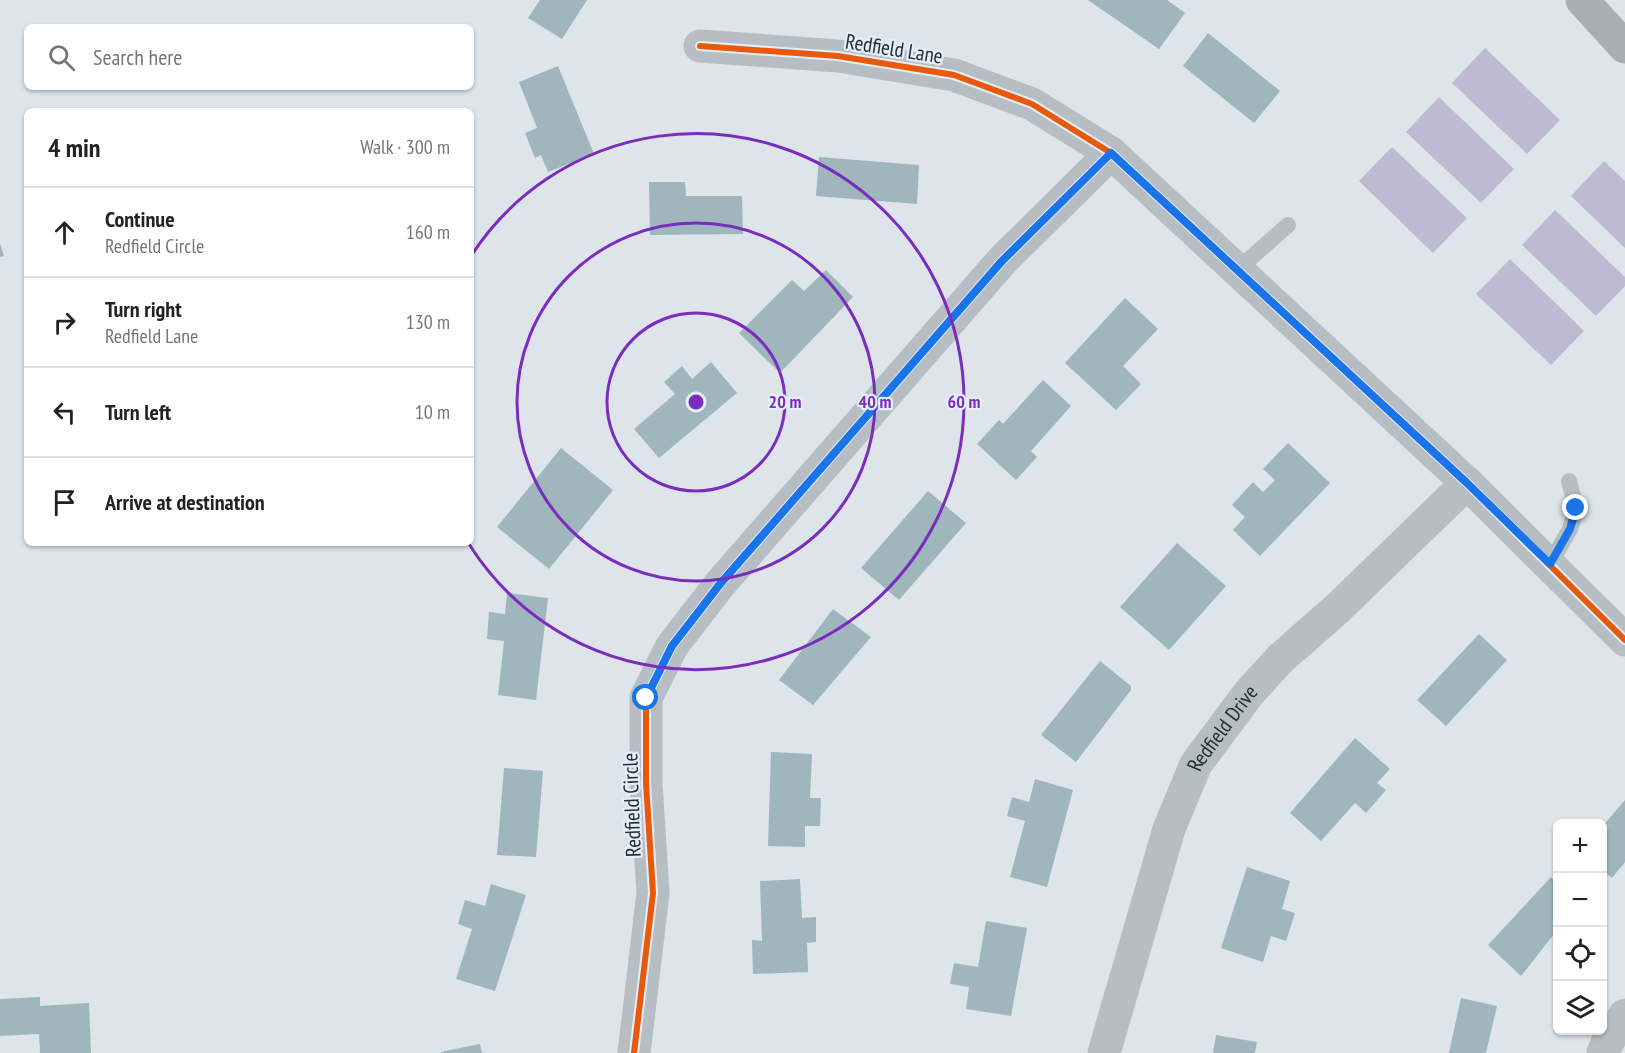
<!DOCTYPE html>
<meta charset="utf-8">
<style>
:root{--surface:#fff;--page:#f6f6f6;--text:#222;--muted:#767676;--line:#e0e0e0}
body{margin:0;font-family:"PT Sans Narrow",sans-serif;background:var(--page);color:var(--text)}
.controls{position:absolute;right:18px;bottom:18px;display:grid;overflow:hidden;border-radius:9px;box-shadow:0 2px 4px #0004}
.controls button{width:54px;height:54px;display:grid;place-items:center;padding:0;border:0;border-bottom:2px solid var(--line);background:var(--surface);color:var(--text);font:30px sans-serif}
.stop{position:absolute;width:18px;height:18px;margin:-14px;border:4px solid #1a73e8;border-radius:50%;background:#fff}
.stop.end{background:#1a73e8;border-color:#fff;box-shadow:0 2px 6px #0008}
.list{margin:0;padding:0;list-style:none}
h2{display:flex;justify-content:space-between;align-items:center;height:78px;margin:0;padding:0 24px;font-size:26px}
h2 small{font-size:20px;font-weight:400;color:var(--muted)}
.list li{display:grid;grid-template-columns:39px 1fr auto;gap:18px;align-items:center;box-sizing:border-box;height:90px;padding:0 24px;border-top:2px solid var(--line)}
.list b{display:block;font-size:22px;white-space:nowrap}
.list p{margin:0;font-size:20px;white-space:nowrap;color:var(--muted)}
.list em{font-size:20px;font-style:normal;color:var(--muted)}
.icon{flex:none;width:33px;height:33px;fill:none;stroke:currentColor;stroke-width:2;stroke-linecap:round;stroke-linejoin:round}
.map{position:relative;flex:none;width:1625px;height:1053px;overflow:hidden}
.search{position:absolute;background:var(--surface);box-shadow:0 2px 4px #0004;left:24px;top:24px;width:450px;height:66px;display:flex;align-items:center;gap:15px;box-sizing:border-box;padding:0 21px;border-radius:9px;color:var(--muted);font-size:22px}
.panel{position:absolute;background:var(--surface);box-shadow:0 2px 4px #0004;left:24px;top:108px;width:450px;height:438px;border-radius:9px}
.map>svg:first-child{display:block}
.green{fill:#bdbad2}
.building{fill:#9fb6bd}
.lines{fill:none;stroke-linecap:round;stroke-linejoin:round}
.lane{stroke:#b6bec3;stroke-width:16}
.street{stroke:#b6bec3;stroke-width:33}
.secondary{stroke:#a7aeb4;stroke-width:33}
.cycleway-casing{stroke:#e3eef8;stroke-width:10}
.cycleway{stroke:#e8590c;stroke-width:6}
.route{stroke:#1a73e8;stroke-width:8}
.ring{fill:none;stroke:#7b2cbf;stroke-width:3}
.labels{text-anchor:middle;stroke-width:4.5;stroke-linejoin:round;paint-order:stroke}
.street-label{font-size:21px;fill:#252f32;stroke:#e3eef8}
.centre{fill:#7b2cbf;stroke:#e3eef8;stroke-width:3}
.ring-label{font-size:18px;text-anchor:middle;font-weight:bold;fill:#7b2cbf;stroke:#e3eef8;stroke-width:4.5;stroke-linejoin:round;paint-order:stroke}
</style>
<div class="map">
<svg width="1625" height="1053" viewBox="0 0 1625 1053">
<rect width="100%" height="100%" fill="#dde4ea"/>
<path class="green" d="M1485 48 1560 120 1527 154 1452 83Z
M1439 97 1514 169 1481 203 1406 132Z
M1392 147 1467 218 1433 253 1359 181Z
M1604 161 1625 181V248L1571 196Z
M1555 210 1625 277V286L1596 316 1522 245Z
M1510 259 1584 331 1551 365 1476 294Z"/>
<path class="building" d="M540 0H587L562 39 528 18Z
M1088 0H1167L1185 13 1159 49Z
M1208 33 1280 91 1254 123 1183 66Z
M558 66 594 154 548 172 541 155 535 158 525 133 537 128 519 82Z
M819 157 919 165 917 204 816 196Z
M649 182H685L686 196H742L743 234 650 235Z
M0 243 4 256 0 257Z
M826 270 853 297 780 373 739 333 792 280 804 291Z
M1125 298 1158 329 1123 366 1141 384 1116 410 1065 363Z
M711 362 737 393 659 458 634 429 675 394 664 382 682 366 692 379Z
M1043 380 1071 406 1031 451 1037 457 1016 480 977 444 999 420 1003 424Z
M1288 443 1330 483 1260 556 1233 530 1245 517 1232 505 1253 482 1263 492 1275 480 1263 469Z
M561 448 613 490 549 569 497 527Z
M928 491 966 523 899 600 861 568Z
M1177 543 1226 586 1169 650 1120 607Z
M507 593 548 598 536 700 498 695 504 641 487 639 489 612 505 614Z
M833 609 871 637 813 705 779 680Z
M1479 634 1507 660 1446 726 1417 700Z
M1100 661 1131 686V690L1076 762 1041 735Z
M1355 738 1390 769 1377 783 1386 790 1366 813 1355 803 1321 841 1290 813Z
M771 752 812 754 810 798H821L820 826H805V847L768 846Z
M504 768 543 771 536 857 497 855Z
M1035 779 1073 790 1047 887 1010 877 1025 821 1007 816 1012 797 1029 802Z
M1625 800V862L1612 878 1602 870V827Z
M1247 867 1290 881 1282 909 1295 913 1286 941 1271 936 1263 962 1221 948Z
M1551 877 1558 884V929L1521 976 1488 945Z
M800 879 802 918 816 917V942L807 943 808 972 753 974 752 940 762 941 760 881Z
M491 884 526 895 495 991 456 979 472 929 458 924 465 900 485 906Z
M986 921 1027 928 1011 1016 966 1009 969 987 950 984 954 963 978 967Z
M40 997V1006L89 1003 91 1053H40L39 1034 0 1036V999Z
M1461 998 1497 1006 1486 1053H1449Z
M1216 1035 1257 1042 1255 1053H1213Z
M480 1044 482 1053H441V1052Z"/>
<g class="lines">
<path class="lane" d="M1237 270 1288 225
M1550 564 1570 529 1576 508 1569 481"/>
<g class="street">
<path d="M700 46 838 56 954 75 1032 104 1111 153 1467 483 1625 640"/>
<path d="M634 1053 653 893 646 783V698L672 646 720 584 1002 261 1111 153"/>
<path id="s1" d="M1104 1053 1169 829 1196 764 1249 693 1280 659 1338 608 1467 483"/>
<path d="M1603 1053 1607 1043 1625 1015"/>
</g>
<path class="secondary" d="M1582 0 1625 47"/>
<defs>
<path id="cycleway" d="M700 46 838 56 954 75 1032 104 1111 153 1467 483 1625 640
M634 1053 653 893 646 783V698L672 646 720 584 1002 261 1111 153"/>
</defs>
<use href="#cycleway" class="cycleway-casing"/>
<use href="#cycleway" class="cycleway"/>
</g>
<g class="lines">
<path class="route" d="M646 698 672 646 720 584 1002 261 1111 153 1467 483 1550 564 1570 529 1576 508"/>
</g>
<g class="ring">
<circle cx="696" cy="402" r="89"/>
<circle cx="696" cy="402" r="179"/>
<path d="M471 256A268 268 0 1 1 469 544"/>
</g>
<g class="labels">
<g class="street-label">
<text transform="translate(894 49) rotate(9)" y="7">Redfield Lane</text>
<text dy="7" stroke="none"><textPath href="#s1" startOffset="348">Redfield Drive</textPath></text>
<text transform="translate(632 805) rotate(-92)" y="7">Redfield Circle</text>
</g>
</g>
<circle cx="696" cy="402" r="9" class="centre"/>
<g class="ring-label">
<text x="785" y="408">20 m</text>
<text x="875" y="408">40 m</text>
<text x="964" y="408">60 m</text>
</g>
</svg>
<div class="controls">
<button>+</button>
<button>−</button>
<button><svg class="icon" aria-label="locate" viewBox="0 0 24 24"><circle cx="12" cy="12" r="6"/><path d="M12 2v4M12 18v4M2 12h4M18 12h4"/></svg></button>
<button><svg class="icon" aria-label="layers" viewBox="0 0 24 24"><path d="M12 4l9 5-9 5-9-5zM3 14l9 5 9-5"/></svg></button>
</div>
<div class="stop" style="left:646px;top:698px"></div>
<div class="stop end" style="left:1576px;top:508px"></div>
<div class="search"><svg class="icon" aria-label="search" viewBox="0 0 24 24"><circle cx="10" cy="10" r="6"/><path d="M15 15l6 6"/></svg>Search here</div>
<section class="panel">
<h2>4 min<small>Walk · 300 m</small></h2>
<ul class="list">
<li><svg class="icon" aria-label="ahead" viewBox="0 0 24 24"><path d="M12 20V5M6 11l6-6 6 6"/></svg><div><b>Continue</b><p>Redfield Circle</p></div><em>160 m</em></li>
<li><svg class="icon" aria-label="right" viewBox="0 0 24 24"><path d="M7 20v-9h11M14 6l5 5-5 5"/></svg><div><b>Turn right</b><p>Redfield Lane</p></div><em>130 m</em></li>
<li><svg class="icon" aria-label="left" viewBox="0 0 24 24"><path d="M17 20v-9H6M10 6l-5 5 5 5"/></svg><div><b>Turn left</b></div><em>10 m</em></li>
<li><svg class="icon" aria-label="arrive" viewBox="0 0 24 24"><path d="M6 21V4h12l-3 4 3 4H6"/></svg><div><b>Arrive at destination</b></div></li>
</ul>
</section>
</div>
